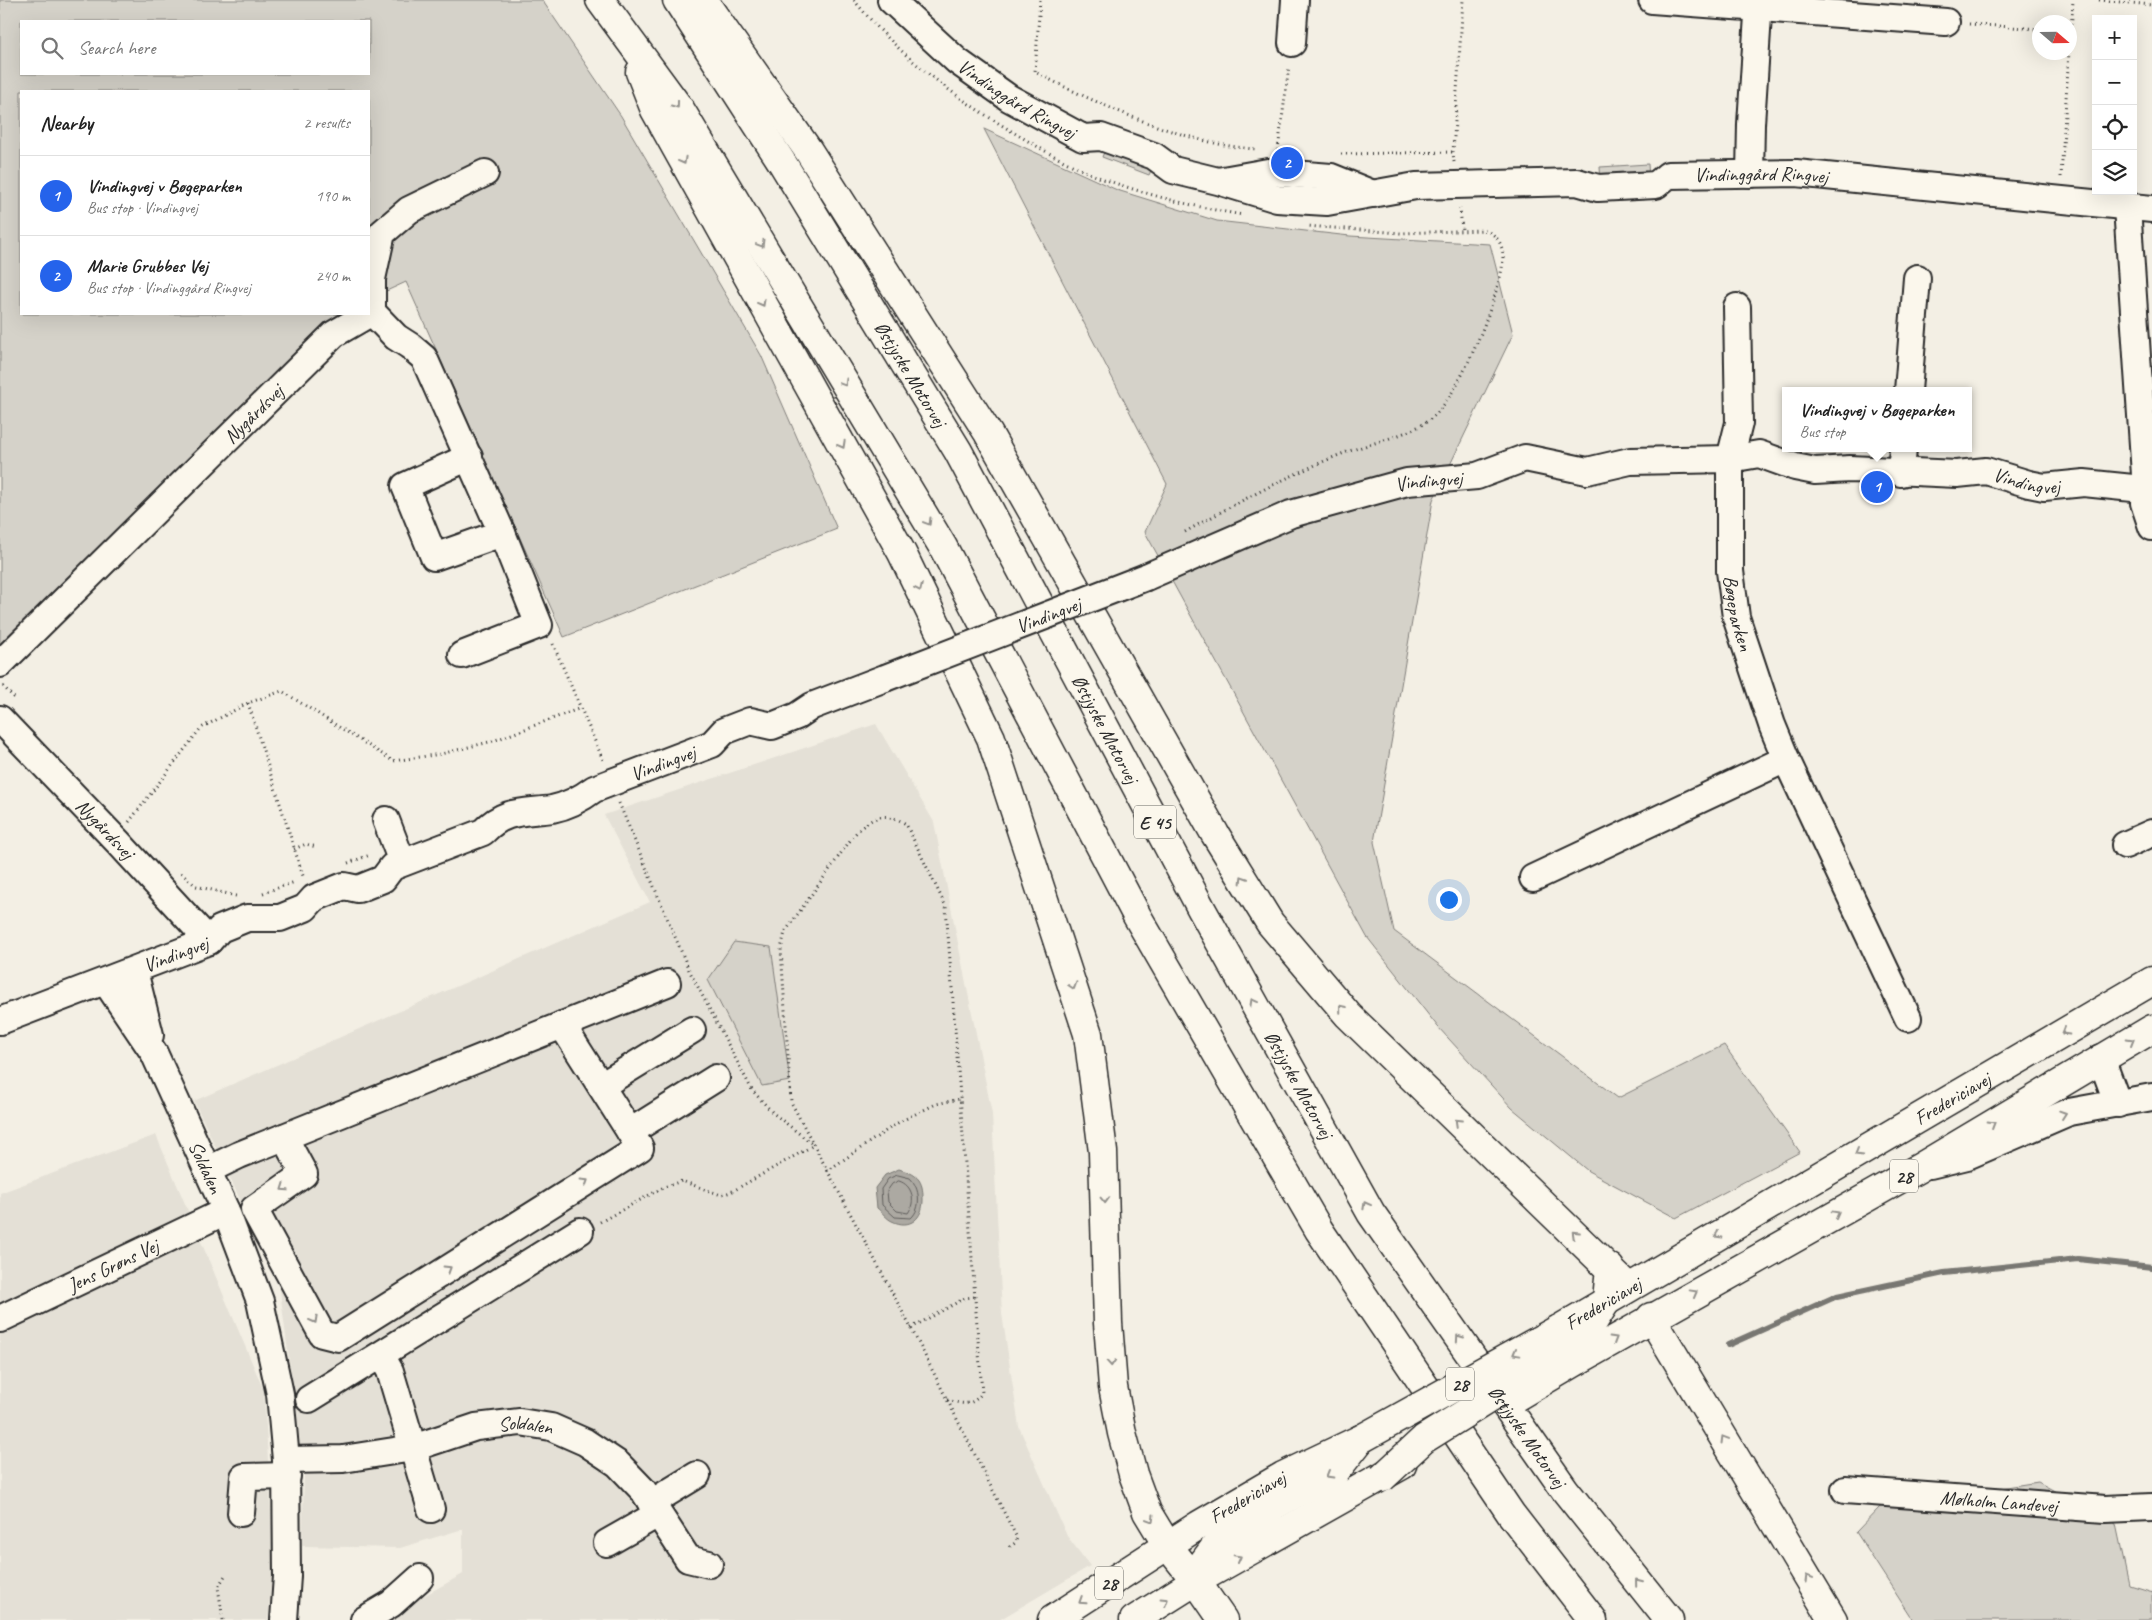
<!DOCTYPE html>
<meta charset="utf-8">
<style>
:root{--surface:#fff;--page:#f2f2f2;--text:#222;--muted:#767676;--line:#e0e0e0;--accent:#2563eb}
body{margin:0;font-family:Caveat,sans-serif;background:var(--page);color:var(--text)}
.controls{position:absolute;right:15px;top:15px;display:grid;overflow:hidden;border-radius:0px;box-shadow:0 5px 20px #0002}
.controls button{width:45px;height:45px;display:grid;place-items:center;padding:0;border:0;border-bottom:1px solid var(--line);background:var(--surface);color:var(--text);font:25px sans-serif}
.compass{position:absolute;left:2032px;top:15px;width:45px;height:45px;border-radius:50%;background:var(--surface);box-shadow:0 5px 20px #0002;rotate:110deg}
.you{position:absolute;left:1448px;top:899px;width:18px;height:18px;margin:-12px;border:4px solid #fff;border-radius:50%;background:#1a73e8;box-shadow:0 0 0 8px #1a73e833}
.badge{display:grid;place-items:center;width:32px;height:32px;border-radius:50%;background:var(--accent);color:#fff;font-size:16px;font-weight:700}
.pin{position:absolute;translate:-50% -50%;border:2px solid #fff;box-shadow:0 1px 5px #0006}
.popup{position:absolute;left:1782px;top:387px;width:190px;height:65px;box-sizing:border-box;display:grid;place-content:center;border-radius:0px;background:var(--surface);filter:drop-shadow(0 1px 4px #0005);font-size:16px;white-space:nowrap;color:var(--muted)}
.popup b{font-size:19px;color:var(--text)}
.popup::after{content:'';position:absolute;left:50%;top:100%;margin-left:-10px;border:10px solid transparent;border-top-color:var(--surface)}
.list{margin:0;padding:0;list-style:none}
h2{display:flex;justify-content:space-between;align-items:center;height:65px;margin:0;padding:0 20px;font-size:21px}
h2 small{font-size:16px;font-weight:400;color:var(--muted)}
.list li{display:grid;grid-template-columns:32px 1fr auto;gap:15px;align-items:center;box-sizing:border-box;height:80px;padding:0 20px;border-top:1px solid var(--line)}
.list b{display:block;font-size:19px;white-space:nowrap}
.list p{margin:0;font-size:16px;white-space:nowrap;color:var(--muted)}
.list em{font-size:16px;font-style:normal;color:var(--muted)}
.icon{flex:none;width:28px;height:28px;fill:none;stroke:currentColor;stroke-width:2;stroke-linecap:round;stroke-linejoin:round}
.map{position:relative;flex:none;width:2152px;height:1620px;overflow:hidden}
.search{position:absolute;background:var(--surface);box-shadow:0 5px 20px #0002;left:20px;top:20px;width:350px;height:55px;display:flex;align-items:center;gap:12px;box-sizing:border-box;padding:0 18px;border-radius:0px;color:var(--muted);font-size:19px}
.panel{position:absolute;background:var(--surface);box-shadow:0 5px 20px #0002;left:20px;top:90px;width:350px;height:225px;border-radius:0px}
.map>svg:first-child{display:block}
.built{fill:#e4e0d6}
.green{fill:#d5d2c9;stroke:#807e7a;fill-rule:evenodd}
.water{fill:#aca9a2;stroke:#787772}
.lines{fill:none;stroke-linecap:round;stroke-linejoin:round}
.shore{stroke:#5f5d5b;stroke-width:1}
.stream{stroke:#787772;stroke-width:6}
.minor-casing{stroke:#2b2b2b;stroke-width:30}
.major-casing{stroke:#2b2b2b;stroke-width:31}
.highway-casing{stroke:#2b2b2b;stroke-width:31}
.path{stroke:#2b2b2b;stroke-width:3;stroke-dasharray:1 4;stroke-linecap:butt}
.minor{stroke:#fbf7ec;stroke-width:26}
.major{stroke:#fbf7ec;stroke-width:28}
.highway{stroke:#fbf7ec;stroke-width:28}
.minor-bridge-casing{stroke:#2b2b2b;stroke-width:30;stroke-linecap:butt}
.major-bridge-casing{stroke:#2b2b2b;stroke-width:31;stroke-linecap:butt}
.highway-bridge-casing{stroke:#2b2b2b;stroke-width:31;stroke-linecap:butt}
.minor-bridge{stroke:#fbf7ec;stroke-width:26}
.major-bridge{stroke:#fbf7ec;stroke-width:28}
.highway-bridge{stroke:#fbf7ec;stroke-width:28}
.oneway{stroke:#93918c}
.labels{text-anchor:middle;stroke-width:4;stroke-linejoin:round;paint-order:stroke}
.shield{fill:#fbf7ec;stroke:#696865;stroke-width:1}
.shield-label{font-size:19px;font-weight:bold;fill:#2b2b2b}
.street-label{font-size:20px;fill:#2b2b2b;stroke:#fbf7ec}
</style>
<div class="map">
<svg width="2152" height="1620" viewBox="0 0 2152 1620">
<rect width="100%" height="100%" fill="#f3efe4"/>
<filter id="ink" filterUnits="userSpaceOnUse"><feTurbulence type="fractalNoise" baseFrequency=".02" numOctaves="2"/><feDisplacementMap in="SourceGraphic" scale="10" xChannelSelector="R" yChannelSelector="G"/><feConvolveMatrix kernelMatrix="1 2 1 2 8 2 1 2 1" color-interpolation-filters="sRGB"/></filter>
<g filter="url(#ink)">
<path class="built" d="M876 724 934 822 992 1114 1002 1314 1019 1427 1067 1536 1090 1566 999 1620H381L463 1574V1529L400 1548 302 1546 304 1475 279 1283 194 1101 650 902 604 815Z
M156 1135 264 1391 274 1563 268 1620H0V1193Z"/>
<path class="green" d="M0 0H542L621 116 761 355 837 529 564 637 406 282 369 299V91H21V314H342L0 644ZM21 21H369V74H21Z
M984 129 1117 190 1217 221 1350 236 1490 244 1513 334 1433 500 1374 842 1394 931 1618 1098 1724 1045 1800 1152 1676 1218 1588 1171 1512 1108 1438 1027 1367 937 1145 532 1167 484Z
M1107 145 1154 164 1149 175 1102 157Z
M1648 164 1649 179 1601 182 1600 167Z
M734 942 771 947 790 1081 762 1086 708 980Z
M2038 1482 2116 1524 2129 1585 2152 1592V1620H1913L1856 1532 1880 1507Z"/>
<path class="water" d="M899 1169C907 1172 914 1173 919 1180 923 1186 923 1193 923 1200 923 1218 910 1230 892 1221 887 1219 882 1212 877 1208L875 1188 885 1175Z"/>
<g class="lines">
<path class="shore" d="M898 1175 910 1178C920 1188 922 1208 911 1218L895 1217 882 1205 881 1189 888 1179Z
M899 1181C913 1185 916 1202 908 1213L897 1211 888 1202 887 1191 892 1184Z"/>
<path class="stream" d="M1728 1345 1837 1296 1944 1273 2078 1259 2152 1267"/>
<defs>
<g id="minor">
<path id="s1" d="M891 0 957 61 1009 98 1083 138 1101 137 1154 156 1173 170 1218 181 1277 199 1327 202 1416 186 1577 182 1598 188 1656 185 1668 175 1796 173 2152 209"/>
<path d="M1652 0 1946 22"/>
<path d="M1292 43 1295 0"/>
<path d="M1750 174 1751 124 1759 0"/>
<path d="M1223 180 1268 172 1331 177 1373 194"/>
<path d="M2127 207 2145 475 2144 503 2152 527"/>
<path id="s2" d="M1737 307 1739 423 1730 459V571L1736 617 1772 725 1786 759 1908 1018"/>
<path d="M372 312 396 337 410 346 424 358 502 533 539 625 462 655"/>
<path d="M1908 391 1917 278"/>
<path d="M469 457 405 486 434 557 502 533"/>
<path d="M1901 473 1903 448"/>
<path id="s3" d="M1146 577 1291 514 1407 482 1477 476 1525 458 1587 471 1630 461 1730 459 1759 454 1795 467 1815 471 1850 469 1957 474 1986 471 2029 484 2044 487 2084 483 2152 490"/>
<path id="s4" d="M0 664 334 334 372 312V279L382 233 409 210 485 173"/>
<path id="s5" d="M0 719 118 842 209 941"/>
<path d="M386 820 402 862"/>
<path d="M2125 845 2152 833"/>
<path d="M1533 878 1786 759"/>
<path d="M134 971 150 1035"/>
<path id="s6" d="M106 982 154 1053 226 1211 260 1301 280 1394 286 1460 287 1576 284 1620"/>
<path id="s7" d="M0 1021 209 941 220 929 247 918H280L305 908 314 898 344 886 358 889 383 879 392 867 483 832C505 809 523 813 552 809 567 806 582 798 594 789L712 744 724 731 750 721 772 726 797 716 812 706 885 678"/>
<path d="M562 1025 630 1132 716 1078"/>
<path d="M2101 1058 2118 1104"/>
<path d="M601 1086 692 1030"/>
<path d="M284 1137 304 1174 254 1209 322 1334 338 1338 640 1148 630 1132"/>
<path d="M1930 1165 1967 1156 2069 1112 2152 1097"/>
<path d="M208 1170 239 1155 667 983"/>
<path id="s8" d="M0 1319 226 1211"/>
<path d="M381 1355 390 1371 431 1509"/>
<path d="M309 1399 580 1231"/>
<path id="s9" d="M286 1460 343 1459 413 1448 476 1427 520 1422 551 1427 585 1442 618 1464 643 1490 688 1559 709 1564"/>
<path id="s10" d="M1845 1490 2105 1509 2152 1507"/>
<path d="M651 1503 697 1475"/>
<path d="M241 1513 244 1477 287 1476"/>
<path d="M607 1543 658 1514"/>
<path d="M364 1620 391 1604 420 1578"/>
</g>
<g id="major">
<path id="s11" d="M1559 1329 2152 981"/>
<path d="M1577 1361 1919 1168 2152 1029"/>
<path d="M1167 1545 1196 1581"/>
<path id="s12" d="M1052 1620 1199 1525 1283 1476 1361 1439"/>
<path d="M1134 1620 1196 1581 1402 1465"/>
</g>
<g id="highway">
<path d="M600 0 680 109 943 547 1137 916 1319 1230 1511 1514 1593 1620"/>
<path id="s13" d="M677 0 783 164 958 451 1202 910 1371 1213 1565 1490 1669 1620"/>
<path d="M703 0 808 150 988 433 1215 834 1270 923 1348 1015 1628 1287"/>
<path d="M640 72 655 110 902 553 991 738 1088 1034 1103 1152 1108 1323 1113 1387 1122 1433 1133 1474 1147 1512 1167 1545"/>
<path d="M1651 1317 1833 1620"/>
<path d="M1567 1350 1582 1340 1607 1300 1610 1268"/>
<path d="M1223 1620 1196 1581 1203 1563 1218 1543 1275 1505 1335 1472 1361 1439"/>
</g>
</defs>
<use href="#minor" class="minor-casing"/>
<use href="#major" class="major-casing"/>
<use href="#highway" class="highway-casing"/>
<path class="path" d="M854 0C900 58 960 101 1023 138 1048 153 1073 167 1101 178 1146 195 1195 207 1243 215
M1040 0 1035 72C1095 103 1189 146 1257 149
M2099 0 2152 5
M1969 24 2040 29
M2070 49 2073 0
M1278 150 1289 66
M1341 154 1453 152
M1454 162 1453 152 1463 0
M2061 177 2069 52
M1460 208 1462 230
M1185 532C1236 503 1289 475 1344 453 1370 443 1415 434 1434 416 1461 390 1489 317 1499 281 1505 260 1507 238 1484 230L1401 233 1306 226
M553 644 604 762
M3 686 16 700
M248 703 304 879
M619 803 689 970 752 1090 773 1113 811 1143
M129 822 201 728 248 703 282 691 393 761 441 754 493 741 581 708
M294 849 306 844 316 847
M348 863 370 855
M181 873 196 886 236 896
M263 893 295 882
M827 1171 899 1122 936 1104 960 1099
M600 1222 664 1187 682 1181 721 1195 731 1192 814 1145
M911 1328 965 1298 975 1297
M947 1400C963 1404 971 1407 982 1393L946 907 906 824C884 810 871 817 854 835L785 932 781 949 791 1102 911 1328 1017 1538 1015 1543 1007 1549
M223 1620 218 1587 226 1574"/>
<use href="#minor" class="minor"/>
<use href="#major" class="major"/>
<use href="#highway" class="highway"/>
<defs>
<g id="minor-bridge">
<path id="s14" d="M885 678 1146 577"/>
</g>
<path id="major-bridge" d="M1516 1397 1577 1361
M1361 1439 1559 1329"/>
<path id="highway-bridge" d="M1382 1478 1424 1439 1567 1350"/>
</defs>
<use href="#minor-bridge" class="minor-bridge-casing"/>
<use href="#major-bridge" class="major-bridge-casing"/>
<use href="#highway-bridge" class="highway-bridge-casing"/>
<use href="#minor-bridge" class="minor-bridge"/>
<use href="#major-bridge" class="major-bridge"/>
<use href="#highway-bridge" class="highway-bridge"/>
</g>
<defs><path id="oneway-chevron" d="M-2-3.5L2.5 0L-2 3.5" fill="none" stroke-width="1.6" stroke-linecap="round" stroke-linejoin="round" transform="scale(1.25)"/></defs>
<g class="oneway">
<use href="#oneway-chevron" transform="translate(676 105) rotate(54)"/>
<use href="#oneway-chevron" transform="translate(683 161) rotate(61)"/>
<use href="#oneway-chevron" transform="translate(761 244) rotate(59)"/>
<use href="#oneway-chevron" transform="translate(762 303) rotate(61)"/>
<use href="#oneway-chevron" transform="translate(844 383) rotate(59)"/>
<use href="#oneway-chevron" transform="translate(842 445) rotate(61)"/>
<use href="#oneway-chevron" transform="translate(928 522) rotate(59)"/>
<use href="#oneway-chevron" transform="translate(919 588) rotate(64)"/>
<use href="#oneway-chevron" transform="translate(1243 879) rotate(-122)"/>
<use href="#oneway-chevron" transform="translate(1073 986) rotate(72)"/>
<use href="#oneway-chevron" transform="translate(1253 1002) rotate(-119)"/>
<use href="#oneway-chevron" transform="translate(1342 1008) rotate(-130)"/>
<use href="#oneway-chevron" transform="translate(2065 1032) rotate(150)"/>
<use href="#oneway-chevron" transform="translate(2131 1041) rotate(-30)"/>
<use href="#oneway-chevron" transform="translate(2063 1114) rotate(-19)"/>
<use href="#oneway-chevron" transform="translate(1458 1122) rotate(-136)"/>
<use href="#oneway-chevron" transform="translate(1992 1124) rotate(-31)"/>
<use href="#oneway-chevron" transform="translate(1858 1153) rotate(150)"/>
<use href="#oneway-chevron" transform="translate(585 1182) rotate(-32)"/>
<use href="#oneway-chevron" transform="translate(284 1188) rotate(145)"/>
<use href="#oneway-chevron" transform="translate(1105 1200) rotate(88)"/>
<use href="#oneway-chevron" transform="translate(1366 1205) rotate(-119)"/>
<use href="#oneway-chevron" transform="translate(1836 1214) rotate(-29)"/>
<use href="#oneway-chevron" transform="translate(1575 1234) rotate(-136)"/>
<use href="#oneway-chevron" transform="translate(1718 1235) rotate(150)"/>
<use href="#oneway-chevron" transform="translate(448 1269) rotate(-32)"/>
<use href="#oneway-chevron" transform="translate(1694 1293) rotate(-29)"/>
<use href="#oneway-chevron" transform="translate(314 1320) rotate(61)"/>
<use href="#oneway-chevron" transform="translate(1459 1338) rotate(-125)"/>
<use href="#oneway-chevron" transform="translate(1614 1339) rotate(-31)"/>
<use href="#oneway-chevron" transform="translate(1516 1353) rotate(151)"/>
<use href="#oneway-chevron" transform="translate(1111 1363) rotate(86)"/>
<use href="#oneway-chevron" transform="translate(1724 1439) rotate(-121)"/>
<use href="#oneway-chevron" transform="translate(1329 1475) rotate(150)"/>
<use href="#oneway-chevron" transform="translate(1151 1519) rotate(59)"/>
<use href="#oneway-chevron" transform="translate(1238 1558) rotate(-29)"/>
<use href="#oneway-chevron" transform="translate(1808 1578) rotate(-121)"/>
<use href="#oneway-chevron" transform="translate(1638 1582) rotate(-129)"/>
<use href="#oneway-chevron" transform="translate(1082 1601) rotate(147)"/>
<use href="#oneway-chevron" transform="translate(1165 1601) rotate(-32)"/>
</g>
</g>
<g class="labels">
<g class="shield">
<rect x="1134" y="805.5" width="42" height="33" rx="4"/>
<rect x="1890" y="1159.5" width="28" height="33" rx="4"/>
<rect x="1446" y="1367.5" width="28" height="33" rx="4"/>
<rect x="1095" y="1566.5" width="28" height="33" rx="4"/>
</g>
<g class="shield-label">
<text x="1155" y="829">E 45</text>
<text x="1904" y="1183">28</text>
<text x="1460" y="1391">28</text>
<text x="1109" y="1590">28</text>
</g>
<g class="street-label">
<text dy="7" stroke="none"><textPath href="#s1" startOffset="161">Vindinggård Ringvej</textPath></text>
<text dy="7" stroke="none"><textPath href="#s1" startOffset="934">Vindinggård Ringvej</textPath></text>
<text dy="7" stroke="none"><textPath href="#s13" startOffset="441">Østjyske Motorvej</textPath></text>
<text dy="7" stroke="none"><textPath href="#s4" startOffset="356">Nygårdsvej</textPath></text>
<text dy="7" stroke="none"><textPath href="#s3" startOffset="909">Vindingvej</textPath></text>
<text dy="7" stroke="none"><textPath href="#s3" startOffset="300">Vindingvej</textPath></text>
<text dy="7" stroke="none"><textPath href="#s2" startOffset="308">Bøgeparken</textPath></text>
<text dy="7" stroke="none"><textPath href="#s14" startOffset="175">Vindingvej</textPath></text>
<text dy="7" stroke="none"><textPath href="#s13" startOffset="846">Østjyske Motorvej</textPath></text>
<text dy="7" stroke="none"><textPath href="#s7" startOffset="724">Vindingvej</textPath></text>
<text dy="7" stroke="none"><textPath href="#s5" startOffset="152">Nygårdsvej</textPath></text>
<text dy="7" stroke="none"><textPath href="#s7" startOffset="188">Vindingvej</textPath></text>
<text dy="7" stroke="none"><textPath href="#s13" startOffset="1251">Østjyske Motorvej</textPath></text>
<text dy="7" stroke="none"><textPath href="#s11" startOffset="456">Fredericiavej</textPath></text>
<text dy="7" stroke="none"><textPath href="#s6" startOffset="211">Soldalen</textPath></text>
<text dy="7" stroke="none"><textPath href="#s8" startOffset="125">Jens Grøns Vej</textPath></text>
<text dy="7" stroke="none"><textPath href="#s11" startOffset="51">Fredericiavej</textPath></text>
<text dy="7" stroke="none"><textPath href="#s9" startOffset="244">Soldalen</textPath></text>
<text dy="7" stroke="none"><textPath href="#s13" startOffset="1671">Østjyske Motorvej</textPath></text>
<text dy="7" stroke="none"><textPath href="#s12" startOffset="231">Fredericiavej</textPath></text>
<text dy="7" stroke="none"><textPath href="#s10" startOffset="154">Mølholm Landevej</textPath></text>
</g>
</g>
</svg>
<div class="controls">
<button>+</button>
<button>−</button>
<button><svg class="icon" aria-label="locate" viewBox="0 0 24 24"><circle cx="12" cy="12" r="6"/><path d="M12 2v4M12 18v4M2 12h4M18 12h4"/></svg></button>
<button><svg class="icon" aria-label="layers" viewBox="0 0 24 24"><path d="M12 4l9 5-9 5-9-5zM3 14l9 5 9-5"/></svg></button>
</div>
<svg class="compass" viewBox="-18 -18 36 36"><path d="M0-13l5 13h-10z" fill="#e53935"/><path d="M0 13l5-13h-10z" fill="#767676"/></svg>
<div class="you"></div>
<div class="pin badge" style="left:1877px;top:487px">1</div>
<div class="popup"><b>Vindingvej v Bøgeparken</b>Bus stop</div>
<div class="pin badge" style="left:1287px;top:163px">2</div>
<div class="search"><svg class="icon" aria-label="search" viewBox="0 0 24 24"><circle cx="10" cy="10" r="6"/><path d="M15 15l6 6"/></svg>Search here</div>
<section class="panel">
<h2>Nearby<small>2 results</small></h2>
<ul class="list">
<li><span class="badge">1</span><div><b>Vindingvej v Bøgeparken</b><p>Bus stop · Vindingvej</p></div><em>190 m</em></li>
<li><span class="badge">2</span><div><b>Marie Grubbes Vej</b><p>Bus stop · Vindinggård Ringvej</p></div><em>240 m</em></li>
</ul>
</section>
</div>
